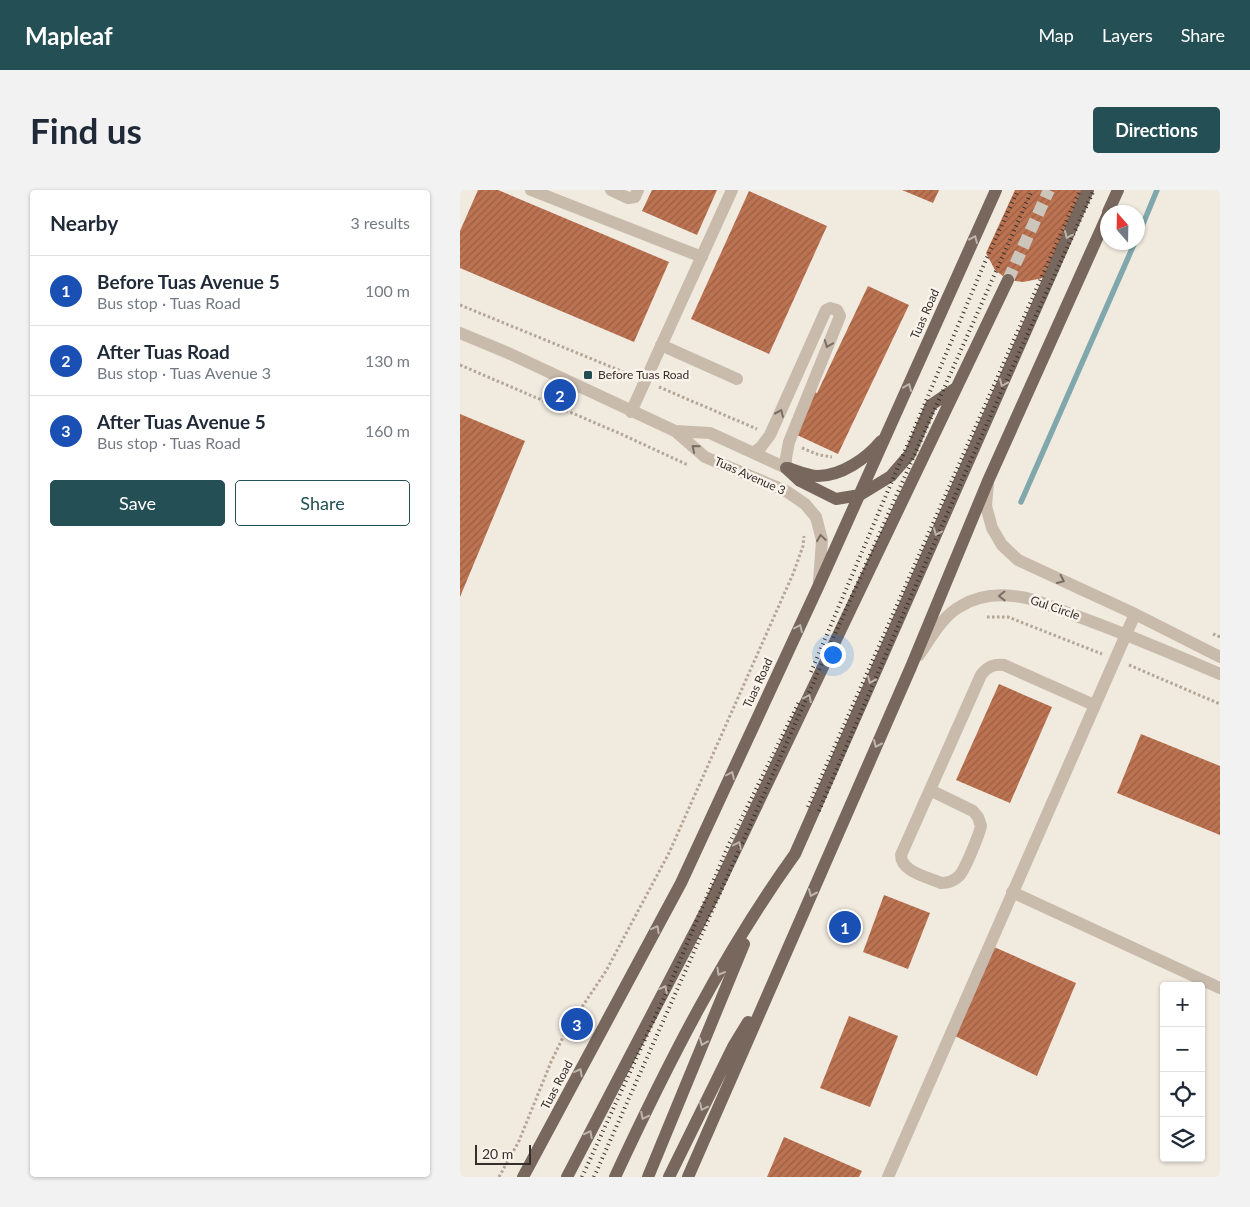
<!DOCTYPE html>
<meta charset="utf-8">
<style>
:root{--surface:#fff;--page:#f2f2f3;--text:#1f2937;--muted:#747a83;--line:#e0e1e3;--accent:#234f55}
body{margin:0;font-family:Lato,sans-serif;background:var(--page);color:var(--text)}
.controls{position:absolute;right:15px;bottom:15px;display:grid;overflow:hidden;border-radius:5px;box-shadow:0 1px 4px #0004}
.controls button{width:45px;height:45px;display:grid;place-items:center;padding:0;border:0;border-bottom:1px solid var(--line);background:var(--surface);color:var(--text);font:25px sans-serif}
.compass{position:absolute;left:640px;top:15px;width:45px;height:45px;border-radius:50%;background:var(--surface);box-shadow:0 1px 4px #0004;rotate:340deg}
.scale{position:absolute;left:15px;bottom:12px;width:56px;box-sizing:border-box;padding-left:5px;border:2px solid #372f2a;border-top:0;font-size:14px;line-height:18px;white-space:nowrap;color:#372f2a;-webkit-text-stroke:4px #f9f3eb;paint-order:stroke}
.you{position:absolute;left:372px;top:464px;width:18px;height:18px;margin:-12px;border:4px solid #fff;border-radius:50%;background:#1a73e8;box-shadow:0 0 0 8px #1a73e833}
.badge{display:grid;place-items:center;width:32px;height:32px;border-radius:50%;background:var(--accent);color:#fff;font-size:16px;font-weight:700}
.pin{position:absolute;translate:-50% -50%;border:2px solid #fff;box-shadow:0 1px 5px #0006}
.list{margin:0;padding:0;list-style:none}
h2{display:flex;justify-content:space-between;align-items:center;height:65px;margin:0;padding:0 20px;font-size:21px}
h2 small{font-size:16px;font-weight:400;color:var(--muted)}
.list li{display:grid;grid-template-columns:32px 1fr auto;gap:15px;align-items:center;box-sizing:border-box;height:70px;padding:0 20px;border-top:1px solid var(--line)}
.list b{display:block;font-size:19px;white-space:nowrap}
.list p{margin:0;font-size:16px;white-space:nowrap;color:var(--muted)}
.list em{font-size:16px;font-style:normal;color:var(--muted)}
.actions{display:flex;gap:10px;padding:15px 20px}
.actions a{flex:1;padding:11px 0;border:1px solid var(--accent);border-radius:5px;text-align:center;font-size:18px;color:var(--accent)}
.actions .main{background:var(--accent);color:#fff}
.icon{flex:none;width:28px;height:28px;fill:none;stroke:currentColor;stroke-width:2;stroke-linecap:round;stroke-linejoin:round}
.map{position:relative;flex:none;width:760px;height:987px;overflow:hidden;border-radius:5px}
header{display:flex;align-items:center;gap:30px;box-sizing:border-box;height:70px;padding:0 25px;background:var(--accent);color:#fff}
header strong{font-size:24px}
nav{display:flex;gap:28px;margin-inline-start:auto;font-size:18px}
.intro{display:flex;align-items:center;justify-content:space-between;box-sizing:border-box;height:120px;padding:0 30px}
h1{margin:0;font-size:35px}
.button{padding:12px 22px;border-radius:5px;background:var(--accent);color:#fff;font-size:18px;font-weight:700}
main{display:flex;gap:30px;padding:0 30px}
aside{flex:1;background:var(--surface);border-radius:5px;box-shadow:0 1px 4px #0004}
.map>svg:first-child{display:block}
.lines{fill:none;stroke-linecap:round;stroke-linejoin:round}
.stream{stroke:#80a7ac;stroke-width:5.5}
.building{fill:url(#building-hatch)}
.major-tunnel{stroke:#ccc5bb;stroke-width:12;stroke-dasharray:12 6;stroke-linecap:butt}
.path{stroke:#b4a596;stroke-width:3;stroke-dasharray:2.5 2.5;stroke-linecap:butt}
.minor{stroke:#c8bbac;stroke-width:12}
.major{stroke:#77675d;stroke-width:12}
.rail{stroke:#372f2a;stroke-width:4;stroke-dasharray:1 4;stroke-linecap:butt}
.oneway{stroke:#beb4ab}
.oneway2{stroke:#786e64}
.poi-dot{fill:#234f55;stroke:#f9f3eb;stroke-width:2}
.labels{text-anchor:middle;stroke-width:5;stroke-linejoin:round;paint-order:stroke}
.street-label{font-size:12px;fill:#372f2a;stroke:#f9f3eb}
.poi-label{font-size:12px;fill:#372f2a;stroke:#f9f3eb;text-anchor:start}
</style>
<header>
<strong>Mapleaf</strong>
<nav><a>Map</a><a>Layers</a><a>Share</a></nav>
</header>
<div class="intro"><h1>Find us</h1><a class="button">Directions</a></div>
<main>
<aside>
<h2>Nearby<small>3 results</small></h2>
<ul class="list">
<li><span class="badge" style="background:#1a4fb4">1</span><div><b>Before Tuas Avenue 5</b><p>Bus stop · Tuas Road</p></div><em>100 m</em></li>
<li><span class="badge" style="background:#1a4fb4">2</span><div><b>After Tuas Road</b><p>Bus stop · Tuas Avenue 3</p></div><em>130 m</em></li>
<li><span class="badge" style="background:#1a4fb4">3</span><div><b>After Tuas Avenue 5</b><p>Bus stop · Tuas Road</p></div><em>160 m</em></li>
</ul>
<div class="actions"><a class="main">Save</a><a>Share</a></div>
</aside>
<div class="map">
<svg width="760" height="987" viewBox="0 0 760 987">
<defs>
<pattern id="building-hatch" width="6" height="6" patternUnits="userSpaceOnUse" patternTransform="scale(1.25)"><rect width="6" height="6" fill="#bc7352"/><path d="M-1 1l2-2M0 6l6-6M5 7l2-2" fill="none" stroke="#9a5f44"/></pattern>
</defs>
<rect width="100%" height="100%" fill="#f1eadf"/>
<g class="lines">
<path class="stream" d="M678 46 697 0
M561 312 675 52"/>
</g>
<path class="building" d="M18 0H38L209 72 174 152 0 78V41Z
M192 0H257L237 45 182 21Z
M442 0H479L473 13Z
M555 0H623L583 88 563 92 548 90 535 80 526 63Z
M289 1 367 36 309 164 231 129Z
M408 96 449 115 378 264 337 245 352 201 357 203Z
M0 224 65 251 0 407Z
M539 494 592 517 550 613 496 590Z
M681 544 760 576V645L657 603Z
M424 705 470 723 448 779 403 762Z
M534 757 616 793 577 886 495 846Z
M389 826 438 846 410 917 360 898Z
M324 947 402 981 399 987H307Z"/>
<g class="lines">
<path class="major-tunnel" d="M548 90 589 0"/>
<path class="path" d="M0 115 171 185
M0 175 161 244 228 275
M199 197 297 239
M342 258 359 265 372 267
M527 427H548L642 464
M753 444 760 447
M669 475 760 514
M39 987 59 951 91 872 106 841 146 781 209 663 333 384 343 356 344 346"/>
<path class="minor" d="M71 0 242 67
M151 0 168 8 175 7 178 0
M0 143 48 163 215 241 245 267 326 301 345 314 356 327 362 350 359 392
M201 155 277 189
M171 222 272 0
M215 241 250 243 326 278V268L329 252 380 126 377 120 370 118 366 120 310 245 301 257 293 263
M528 293 526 316 532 338 542 355 558 370 675 424 760 467
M459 465C471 448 482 426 501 416 516 407 535 404 553 406 573 407 592 417 611 424 662 442 711 463 760 484
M470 600 513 621 518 627 521 636C519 645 505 680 499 686 494 691 488 693 481 693 468 687 441 682 441 665L521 485C528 476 534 474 544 475L634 515
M552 702 760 798
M428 987 675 424"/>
<path class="major" d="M648 22 658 0
M326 278 340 291 376 309 400 305 431 286 450 264 471 215 496 198
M328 278C337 281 349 286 358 286 381 286 406 269 421 251
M63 987 221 693 358 397 536 0
M107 987 252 709 548 90
M155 987C207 875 263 764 335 664L628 0
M188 987 284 754
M209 987 274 855 288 832
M228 987 451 477 528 291 648 24"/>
<path class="rail" d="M351 482 525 72 558 0
M348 617 620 0
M359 621C447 413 538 205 634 0
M122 987 208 799 268 656 339 512
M134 987 572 0"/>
</g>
<defs><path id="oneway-chevron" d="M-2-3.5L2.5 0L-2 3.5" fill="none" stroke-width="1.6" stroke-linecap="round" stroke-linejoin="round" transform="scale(1.25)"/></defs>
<g class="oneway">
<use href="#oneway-chevron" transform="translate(608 45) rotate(114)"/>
<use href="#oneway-chevron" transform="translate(514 49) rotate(-66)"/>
<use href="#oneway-chevron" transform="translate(543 193) rotate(114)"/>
<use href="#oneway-chevron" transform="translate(448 197) rotate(-67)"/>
<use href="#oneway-chevron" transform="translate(477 342) rotate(114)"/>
<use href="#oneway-chevron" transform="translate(339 438) rotate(-65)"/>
<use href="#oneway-chevron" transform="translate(411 490) rotate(114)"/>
<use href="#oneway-chevron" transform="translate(348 508) rotate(-64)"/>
<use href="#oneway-chevron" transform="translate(417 554) rotate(114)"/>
<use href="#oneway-chevron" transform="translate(271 585) rotate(-65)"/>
<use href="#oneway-chevron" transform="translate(278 655) rotate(-64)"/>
<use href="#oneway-chevron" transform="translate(352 703) rotate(114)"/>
<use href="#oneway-chevron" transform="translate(196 739) rotate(-62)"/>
<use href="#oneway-chevron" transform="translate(260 782) rotate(120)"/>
<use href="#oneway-chevron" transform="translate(204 799) rotate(-62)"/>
<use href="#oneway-chevron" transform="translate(243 852) rotate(112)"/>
<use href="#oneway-chevron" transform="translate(119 882) rotate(-62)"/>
<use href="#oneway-chevron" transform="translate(243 917) rotate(116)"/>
<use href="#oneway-chevron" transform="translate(184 926) rotate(117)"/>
<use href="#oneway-chevron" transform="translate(129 944) rotate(-63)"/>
</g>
<g class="oneway2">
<use href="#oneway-chevron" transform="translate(368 154) rotate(112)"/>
<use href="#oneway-chevron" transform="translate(320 223) rotate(-66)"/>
<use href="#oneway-chevron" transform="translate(235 258) rotate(-140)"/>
<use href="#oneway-chevron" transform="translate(361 348) rotate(-98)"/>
<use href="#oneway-chevron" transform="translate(601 390) rotate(25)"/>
<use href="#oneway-chevron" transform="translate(542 406) rotate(179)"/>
</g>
<rect class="poi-dot" x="123" y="180" width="10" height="10" rx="2.5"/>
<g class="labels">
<g class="street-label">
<text transform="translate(465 124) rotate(-66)" y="4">Tuas Road</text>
<text transform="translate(290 286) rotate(24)" y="4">Tuas Avenue 3</text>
<text transform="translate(595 418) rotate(19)" y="4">Gul Circle</text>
<text transform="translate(298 493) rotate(-65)" y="4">Tuas Road</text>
<text transform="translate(97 895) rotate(-62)" y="4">Tuas Road</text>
</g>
<g class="poi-label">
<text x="138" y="189">Before Tuas Road</text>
</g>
</g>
</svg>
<div class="controls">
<button>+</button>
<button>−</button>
<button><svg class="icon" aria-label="locate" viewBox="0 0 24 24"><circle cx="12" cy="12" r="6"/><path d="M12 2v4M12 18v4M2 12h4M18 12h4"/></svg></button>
<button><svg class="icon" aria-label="layers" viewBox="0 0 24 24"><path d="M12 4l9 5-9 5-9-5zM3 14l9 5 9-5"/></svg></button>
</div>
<svg class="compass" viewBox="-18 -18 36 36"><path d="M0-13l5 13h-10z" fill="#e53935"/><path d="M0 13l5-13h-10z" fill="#747a83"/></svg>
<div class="scale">20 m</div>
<div class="you"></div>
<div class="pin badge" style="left:385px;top:737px;background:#1a4fb4">1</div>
<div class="pin badge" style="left:100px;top:205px;background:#1a4fb4">2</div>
<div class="pin badge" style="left:117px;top:834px;background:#1a4fb4">3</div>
</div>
</main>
